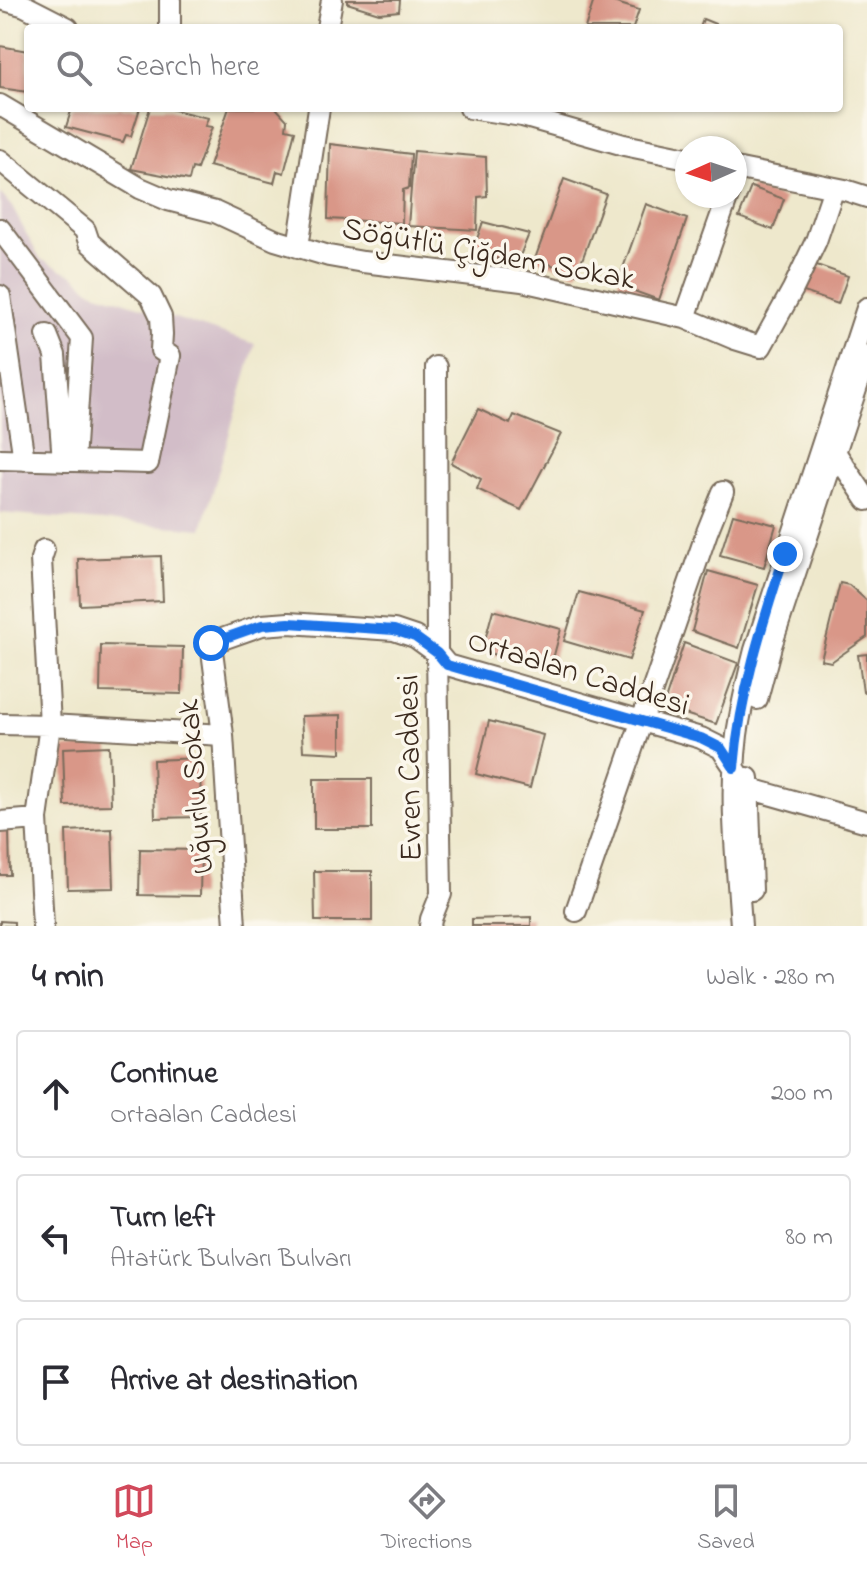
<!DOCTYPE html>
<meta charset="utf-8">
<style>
:root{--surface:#fff;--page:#f2f2f3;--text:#2b2b33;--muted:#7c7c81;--line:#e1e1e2;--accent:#d1495b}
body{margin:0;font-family:"Indie Flower",sans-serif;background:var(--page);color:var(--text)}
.compass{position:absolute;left:675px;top:136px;width:72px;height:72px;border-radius:50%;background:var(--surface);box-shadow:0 2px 6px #0004;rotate:267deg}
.stop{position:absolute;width:24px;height:24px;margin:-18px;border:6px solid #1a73e8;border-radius:50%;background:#fff}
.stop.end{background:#1a73e8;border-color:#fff;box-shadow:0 2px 8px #0008}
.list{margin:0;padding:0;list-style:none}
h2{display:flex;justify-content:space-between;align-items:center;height:104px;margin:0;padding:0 32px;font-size:34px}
h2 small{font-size:26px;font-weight:400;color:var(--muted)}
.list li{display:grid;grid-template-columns:52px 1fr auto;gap:24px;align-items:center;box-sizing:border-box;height:128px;margin:0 16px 16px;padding:0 16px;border:2px solid var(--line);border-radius:8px}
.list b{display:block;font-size:30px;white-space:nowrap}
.list p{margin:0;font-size:26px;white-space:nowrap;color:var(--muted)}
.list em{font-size:26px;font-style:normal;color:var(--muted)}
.icon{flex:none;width:44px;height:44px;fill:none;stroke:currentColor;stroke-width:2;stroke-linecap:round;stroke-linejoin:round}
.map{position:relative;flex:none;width:867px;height:926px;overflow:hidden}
.search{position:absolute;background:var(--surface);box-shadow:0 2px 6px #0004;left:24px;right:24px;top:24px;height:88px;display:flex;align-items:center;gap:20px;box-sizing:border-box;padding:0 28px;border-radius:8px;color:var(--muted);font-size:30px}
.sheet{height:536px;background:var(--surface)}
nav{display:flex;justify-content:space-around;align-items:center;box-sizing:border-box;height:112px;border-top:2px solid var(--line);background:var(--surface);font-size:22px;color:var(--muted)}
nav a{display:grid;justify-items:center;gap:4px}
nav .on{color:var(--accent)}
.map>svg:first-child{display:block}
.industrial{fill:#d2bdc8}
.building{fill:#d99788}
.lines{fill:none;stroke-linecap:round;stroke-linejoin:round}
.minor-casing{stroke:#7a6c5b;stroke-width:24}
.minor{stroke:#fff;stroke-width:20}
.route{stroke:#1a73e8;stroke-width:10}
.labels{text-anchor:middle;stroke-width:7;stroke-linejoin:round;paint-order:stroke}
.street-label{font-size:32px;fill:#3b2a1e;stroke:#fbf7ec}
</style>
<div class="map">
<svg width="867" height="926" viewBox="0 0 867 926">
<rect width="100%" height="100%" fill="#fbf7ec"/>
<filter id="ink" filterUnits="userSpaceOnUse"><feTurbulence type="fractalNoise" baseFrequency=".0125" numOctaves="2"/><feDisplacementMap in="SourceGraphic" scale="16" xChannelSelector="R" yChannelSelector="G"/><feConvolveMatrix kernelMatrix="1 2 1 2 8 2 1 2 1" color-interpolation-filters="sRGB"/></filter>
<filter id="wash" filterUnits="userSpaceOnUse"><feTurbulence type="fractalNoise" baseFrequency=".006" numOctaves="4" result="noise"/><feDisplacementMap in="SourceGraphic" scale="32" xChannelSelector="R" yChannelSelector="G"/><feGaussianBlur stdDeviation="1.8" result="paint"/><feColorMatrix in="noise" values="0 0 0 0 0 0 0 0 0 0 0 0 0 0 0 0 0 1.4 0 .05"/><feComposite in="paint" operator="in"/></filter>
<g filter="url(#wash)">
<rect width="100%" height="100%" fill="#eee8cc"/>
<path class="industrial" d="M0 193 12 207 40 259 75 276 92 291 255 344 202 529 0 513Z"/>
<g id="blocks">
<path class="building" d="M347 0H400L399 11 379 13 347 3Z
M594 0H607L639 10 633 28H585Z
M703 19 725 28H700Z
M0 46 28 51V92L0 88Z
M72 108H140L131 136 126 135 123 142 66 127Z
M150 108H166L208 118 205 126 212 127 197 169 192 168 189 180 131 169Z
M229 108H276L287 120 286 129 295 131 284 173 277 171 274 183 209 166Z
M330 144 411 154 409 188 403 190 402 223 328 219Z
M414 151 486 157 487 196 478 197 477 230 408 226Z
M564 179 606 194 577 274 535 259Z
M751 187 784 199 773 230 739 217Z
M646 204 687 219 659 300 617 285Z
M483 222 529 234 517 263 472 253Z
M811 263 848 276 838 304 801 291Z
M478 409 510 424 514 415 561 434 521 510 477 489 481 479 451 463Z
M733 514 776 525 764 567 720 555Z
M161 556 163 601 80 605 78 559Z
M708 571 758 585 739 648 692 631Z
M840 583 849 585 867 601V637L831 662 821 660Z
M579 592 645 610 629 660 564 641Z
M493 610 561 629 550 670 482 651Z
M684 643 738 663 716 724 663 707Z
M101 645 183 647 182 694 100 692Z
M867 654V691L863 692 858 655Z
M341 715V753L303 751 301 716Z
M489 721 543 735 530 788 476 774Z
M109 746 111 805 65 806 63 748Z
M200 758 201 817 155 818 153 760Z
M314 779H372V829H314Z
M112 829 114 888 68 889 66 831Z
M0 830H9L10 875H0Z
M140 849 201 850 200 896 139 895Z
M314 871H372V921H315Z
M531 917V926H472V919Z
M0 921 14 922V926H0Z"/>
</g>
</g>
<g filter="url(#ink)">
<use href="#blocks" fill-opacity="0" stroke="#7a6c5b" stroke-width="2"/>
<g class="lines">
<defs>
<path id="minor" d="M4 0 25 6 68 28
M170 0V28
M327 28 332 0
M0 105 140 188 168 200 215 212 275 240 329 256 363 262 522 281 685 318 735 339 761 347 793 289 816 241 834 188
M470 108 522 116 624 145 687 158
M0 160 85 230 89 242 151 296 161 317 162 334 161 350 170 356 148 463 0 459
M735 168 845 190 867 197
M0 229 82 338 74 461
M298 247 319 108
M0 296 24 460
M685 318 728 196
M47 335 55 355 63 461
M835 452 867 500
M757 699 771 646 867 356
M0 724 50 725 223 735
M748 778 752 890
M0 822 37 819
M576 911 707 532 723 492
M43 926 37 819 50 725 41 559 44 550
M235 926 223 735 211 643 262 625 289 623 394 630 415 637 437 653 447 665 701 738 721 748 748 788 867 822
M430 926 431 919 441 894 437 653 436 367
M741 926C737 863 729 798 737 735 741 706 748 678 755 650L867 308"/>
</defs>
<use href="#minor" class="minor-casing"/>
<use href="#minor" class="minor"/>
</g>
</g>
<g class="lines" filter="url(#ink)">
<path class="route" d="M211 643 262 625 289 623 394 630 415 637 437 653 447 665 701 738 721 748 734 768C740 693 762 625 785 554"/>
</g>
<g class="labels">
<g class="street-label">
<text transform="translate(489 252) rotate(10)" y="11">Söğütlü Çiğdem Sokak</text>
<text transform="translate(579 671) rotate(17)" y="11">Ortaalan Caddesi</text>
<text transform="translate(408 768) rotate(-91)" y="11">Evren Caddesi</text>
<text transform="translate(194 787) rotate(-95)" y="11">Uğurlu Sokak</text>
</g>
</g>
</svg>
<svg class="compass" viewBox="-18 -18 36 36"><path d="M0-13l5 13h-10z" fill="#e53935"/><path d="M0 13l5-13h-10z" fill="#7c7c81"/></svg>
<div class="stop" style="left:211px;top:643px"></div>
<div class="stop end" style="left:785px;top:554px"></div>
<div class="search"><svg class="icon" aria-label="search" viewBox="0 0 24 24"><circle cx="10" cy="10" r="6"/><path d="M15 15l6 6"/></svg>Search here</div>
</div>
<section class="sheet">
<h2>4 min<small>Walk · 280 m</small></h2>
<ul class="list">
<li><svg class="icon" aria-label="ahead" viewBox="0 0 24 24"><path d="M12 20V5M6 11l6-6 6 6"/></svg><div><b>Continue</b><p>Ortaalan Caddesi</p></div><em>200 m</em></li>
<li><svg class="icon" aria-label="left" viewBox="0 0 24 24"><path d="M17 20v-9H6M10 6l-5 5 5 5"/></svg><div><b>Turn left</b><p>Atatürk Bulvarı Bulvarı</p></div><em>80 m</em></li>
<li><svg class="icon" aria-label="arrive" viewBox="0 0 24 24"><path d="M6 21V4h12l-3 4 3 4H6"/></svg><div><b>Arrive at destination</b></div></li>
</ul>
</section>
<nav>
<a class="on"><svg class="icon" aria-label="map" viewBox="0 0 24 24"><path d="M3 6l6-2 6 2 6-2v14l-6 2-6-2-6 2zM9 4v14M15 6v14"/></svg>Map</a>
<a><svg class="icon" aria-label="directions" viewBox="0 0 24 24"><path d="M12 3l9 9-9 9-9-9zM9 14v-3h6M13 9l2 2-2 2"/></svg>Directions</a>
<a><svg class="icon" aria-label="saved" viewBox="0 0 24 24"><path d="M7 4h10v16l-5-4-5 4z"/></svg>Saved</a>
</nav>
